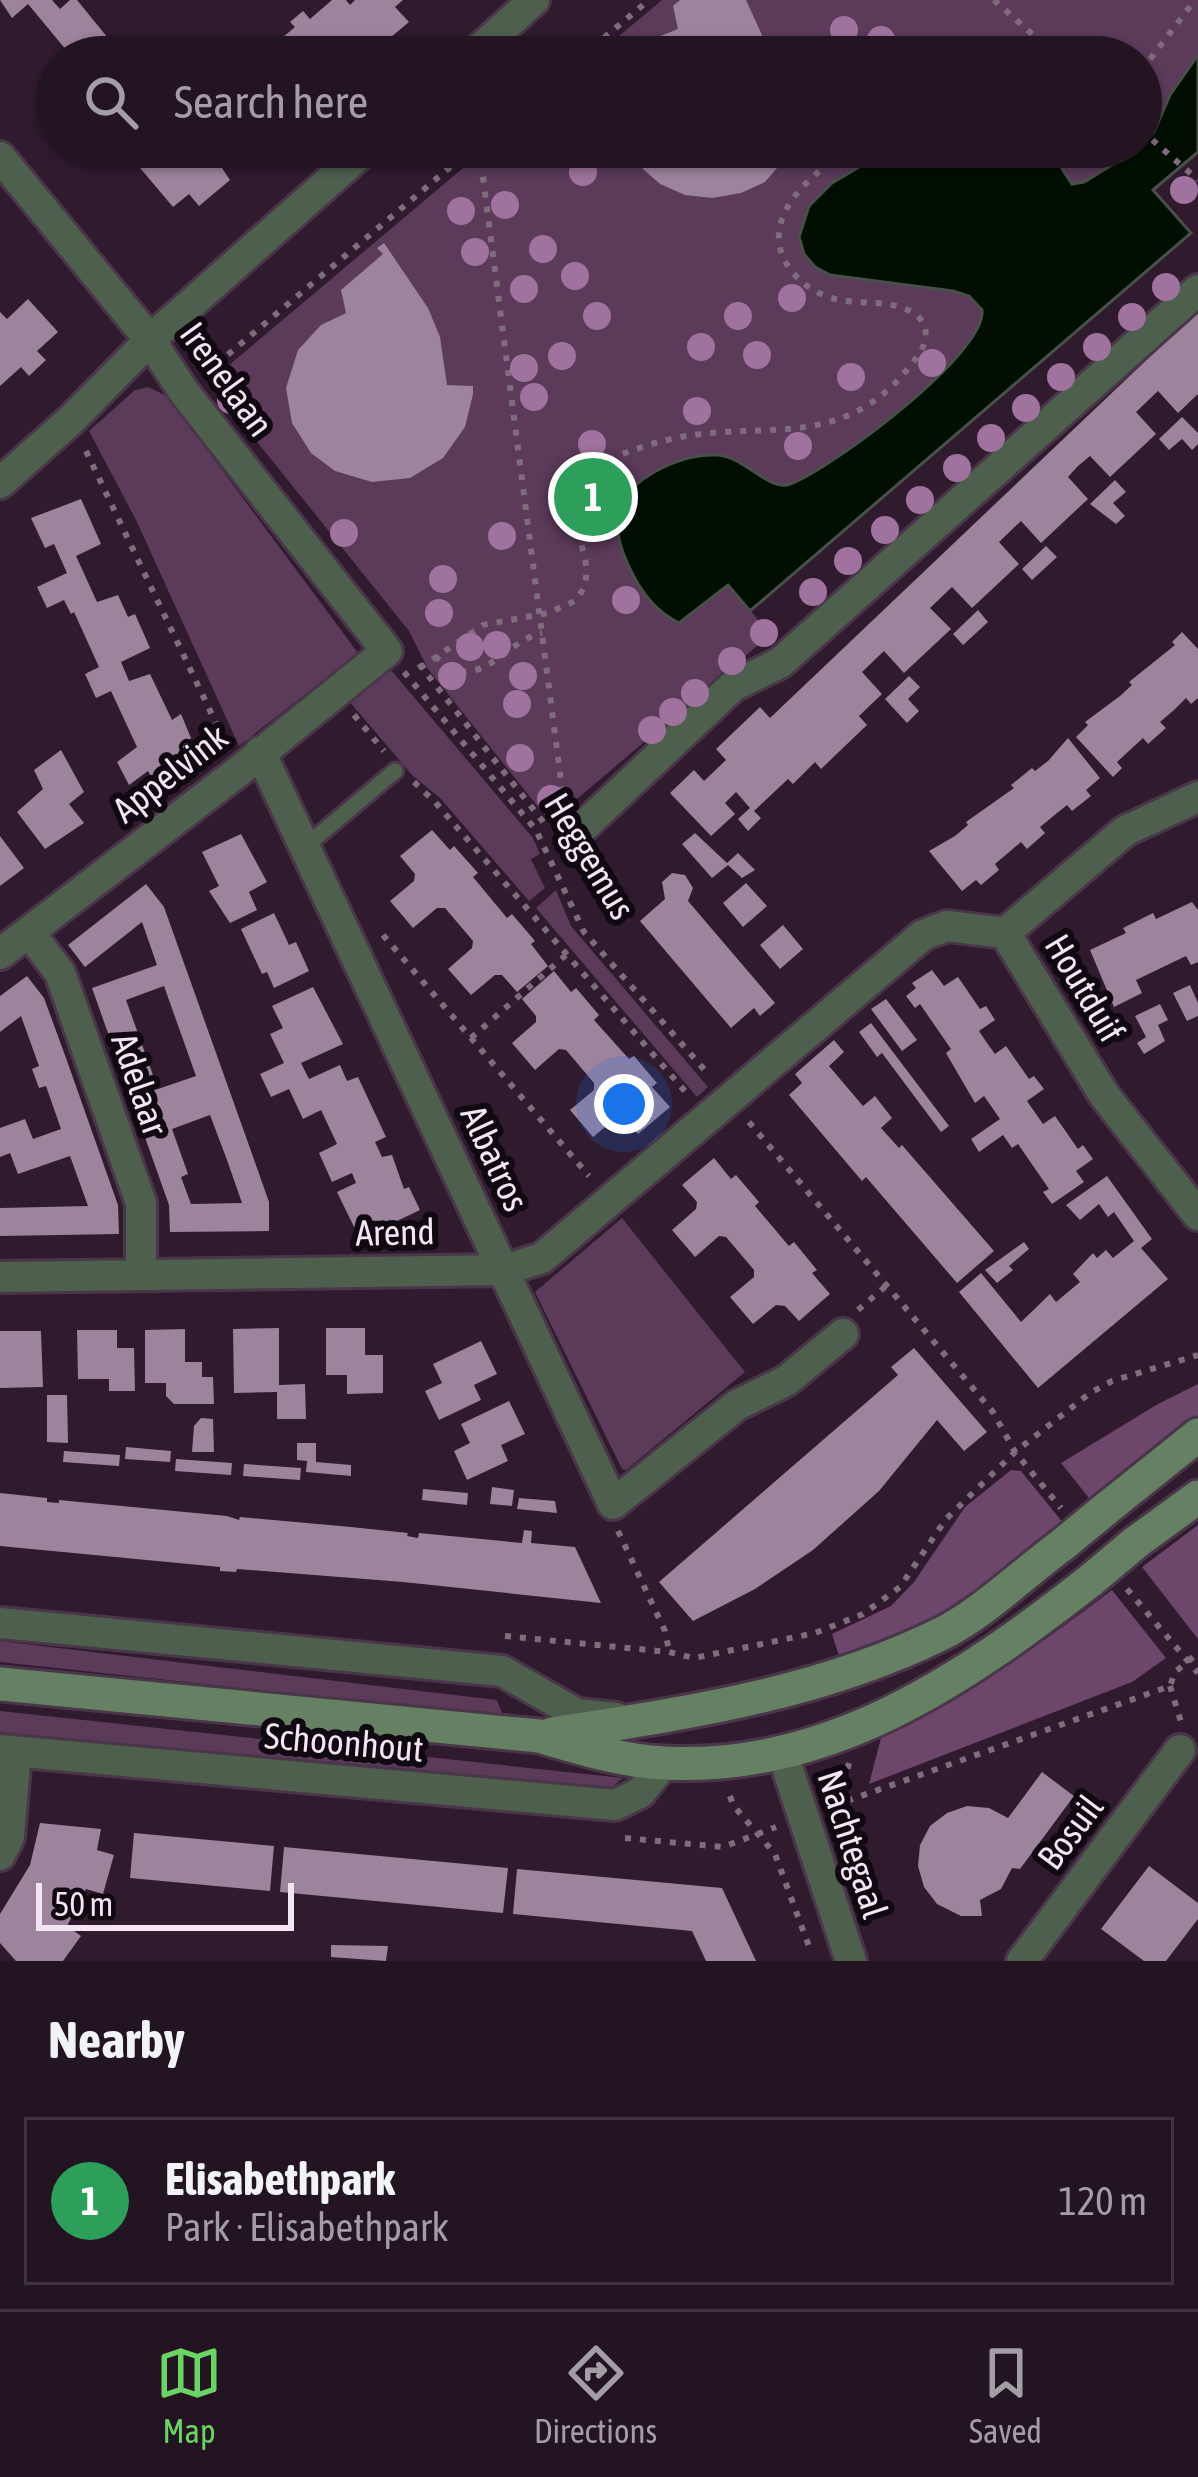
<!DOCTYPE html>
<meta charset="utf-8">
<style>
:root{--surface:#231422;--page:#2b1d2a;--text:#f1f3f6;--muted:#a39ea5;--line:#403340;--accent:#6ad363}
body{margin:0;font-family:"Asap Condensed",sans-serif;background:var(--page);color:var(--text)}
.scale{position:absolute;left:36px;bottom:30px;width:258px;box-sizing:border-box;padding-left:12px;border:6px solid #f3e5f2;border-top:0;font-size:33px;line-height:42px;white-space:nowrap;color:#f3e5f2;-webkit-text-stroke:9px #110911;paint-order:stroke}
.you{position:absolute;left:624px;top:1104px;width:42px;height:42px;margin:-30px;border:9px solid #fff;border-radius:50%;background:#1a73e8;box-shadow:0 0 0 18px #1a73e833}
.badge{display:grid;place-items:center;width:78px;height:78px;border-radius:50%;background:var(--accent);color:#fff;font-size:39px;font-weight:700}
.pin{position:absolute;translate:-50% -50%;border:6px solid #fff;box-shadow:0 3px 12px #0006}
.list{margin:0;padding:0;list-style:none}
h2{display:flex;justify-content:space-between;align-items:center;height:156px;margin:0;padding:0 48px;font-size:51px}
h2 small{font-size:39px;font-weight:400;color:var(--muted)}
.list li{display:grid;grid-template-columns:78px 1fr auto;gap:36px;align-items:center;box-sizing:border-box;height:168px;margin:0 24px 24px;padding:0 24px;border:3px solid var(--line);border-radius:0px}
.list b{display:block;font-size:45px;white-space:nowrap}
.list p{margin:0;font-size:39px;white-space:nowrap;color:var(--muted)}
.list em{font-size:39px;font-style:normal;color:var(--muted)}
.icon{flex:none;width:66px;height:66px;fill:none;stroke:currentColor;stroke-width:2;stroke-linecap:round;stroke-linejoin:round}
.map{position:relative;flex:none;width:1198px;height:1961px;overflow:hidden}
.search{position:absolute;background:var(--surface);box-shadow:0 3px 9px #0004;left:36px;right:36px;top:36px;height:132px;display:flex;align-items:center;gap:30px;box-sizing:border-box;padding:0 42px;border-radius:66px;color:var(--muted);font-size:45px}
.sheet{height:348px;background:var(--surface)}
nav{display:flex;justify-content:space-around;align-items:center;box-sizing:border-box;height:168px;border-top:3px solid var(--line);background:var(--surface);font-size:33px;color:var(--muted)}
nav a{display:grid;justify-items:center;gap:6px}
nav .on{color:var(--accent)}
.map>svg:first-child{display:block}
.green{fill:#5b3a5a}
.forest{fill:#6d466c}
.water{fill:#000f00;stroke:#494f49;stroke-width:3}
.building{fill:#9d839b;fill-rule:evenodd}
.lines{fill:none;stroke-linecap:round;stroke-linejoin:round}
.service-casing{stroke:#4a3649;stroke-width:21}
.minor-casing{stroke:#4a3649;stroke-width:36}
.secondary-casing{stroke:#4a3649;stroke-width:39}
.path{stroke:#7f6d7e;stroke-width:6;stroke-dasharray:6 9;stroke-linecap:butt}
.service{stroke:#4e5f4d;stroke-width:15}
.minor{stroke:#4e5f4d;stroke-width:30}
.secondary{stroke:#668064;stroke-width:33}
.secondary-bridge-casing{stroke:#4a3649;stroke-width:39;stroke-linecap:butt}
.secondary-bridge{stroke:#668064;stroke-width:33}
.tree{fill:#9f739d}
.labels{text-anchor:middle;stroke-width:12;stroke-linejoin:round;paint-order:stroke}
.street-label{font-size:36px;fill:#f3e5f2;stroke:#110911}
</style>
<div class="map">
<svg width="1198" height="1961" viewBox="0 0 1198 1961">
<rect width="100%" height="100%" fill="#2f1a2e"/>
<path class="green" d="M662 0H1198V152L1153 190 1191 233 751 611 770 635 550 822 428 669 409 631 209 382 488 147H1141V57H594Z
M148 387 167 396 358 653 239 746 136 520 89 431 135 390Z
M391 670 533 838 540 854 531 859 545 888 529 901 440 798 412 775 349 701Z
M556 890 571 926 708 1087 697 1097 536 908Z
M622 1218 745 1372 626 1470 622 1469 535 1292Z
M0 1641 497 1700 503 1716 0 1662Z
M0 1711 623 1778 597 1800 0 1740Z"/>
<path class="forest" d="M1198 1384V1420L1093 1503 1061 1463 1158 1404Z
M1011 1470 1021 1471 1068 1529 1003 1579 918 1631 841 1662 832 1634 891 1606 914 1582 965 1507Z
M1198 1525V1639L1142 1567Z
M1112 1590 1166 1658 1132 1682 869 1784 881 1738C965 1699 1039 1645 1112 1590Z"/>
<path class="water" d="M1198 55V152L1153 190 1191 233 750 611 728 585 679 623C656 612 642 594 631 571 609 527 611 496 656 471 674 461 696 454 717 455 744 456 769 492 790 484 831 469 987 353 982 310L969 296 953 291 830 275 815 267 804 254 799 237 809 206 832 183 893 147H1048L1072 184 1084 182 1141 147 1154 132 1170 95Z"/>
<path class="building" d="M0 0H52L60 9 70 0H77L108 38 99 45 110 57H72L28 4 12 18Z
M332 0H346L350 5 355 0H403L395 7 409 22 367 57H350L344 50 336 57H259L295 27 290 22 303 11 310 19Z
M680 0H746L772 57H635L658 37 678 29 673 6Z
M140 147H201L212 153 230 180 199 206 189 194 173 207 130 156Z
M628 147H795L765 182 741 193 712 198 685 195 660 184 643 169Z
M384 243 428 308 440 337 447 385 473 386V394L465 427 443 458 410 478 372 482 335 471 311 453 292 423 286 388 298 350 321 325 346 313 341 290 383 254 377 248Z
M28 299 58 332 37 351 46 360 29 376 21 367 0 386V312L7 319Z
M1198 311V394L1178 413 1158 391 1136 412 1156 434 1110 477 1090 456 1078 466 1068 477 1088 499 1041 543 1021 521 999 542 1019 564 972 608 952 587 930 608 951 629 904 673 884 651 862 672 882 694 859 716 867 725 821 769 815 762 793 784 788 779 754 811 761 818 748 831 738 819 750 808 736 792 725 803 735 814 711 836 670 793 694 770 704 781 726 760 716 749 760 707 770 718Z
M1182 417 1198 433V444L1192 450 1182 439 1169 450 1159 439Z
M1115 480 1126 492 1113 503 1125 516 1116 524 1090 504Z
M81 499 101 544 76 556 97 602 118 595 128 617 135 614 150 648 121 662 129 681 150 674 172 720 181 714 191 738 183 745 187 752 152 778 148 771 129 785 117 762 137 747 111 691 96 698 85 674 99 667 74 612 71 614 64 600 47 608 37 587 67 573 54 544 45 548 31 518Z
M1046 546 1057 557 1032 580 1022 569Z
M978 610 988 622 963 645 953 634Z
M1182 632 1198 649V698L1191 704 1186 698 1174 710 1160 722 1166 728 1148 744 1143 738 1117 762 1122 768 1113 777 1076 737 1088 725 1085 722 1120 696 1132 685 1129 682 1175 645 1172 642Z
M909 676 920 687 908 699 919 711 907 723 885 699Z
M1068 738 1100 778 1086 790 1091 796 1072 811 1067 805 1040 827 1045 833 1027 849 1021 842 995 864 999 870 981 885 976 880 962 891 929 851 955 836 968 825 966 822 1014 788 1011 785 1032 768 1035 771 1048 761Z
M61 750 84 792 69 804 84 823 45 849 17 812 43 789 34 770Z
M432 830 450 850 454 846 478 873 473 877 507 918 512 914 535 941 531 944 548 966 517 992 502 975H495L471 995 448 969 472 948 473 941 445 908H437L413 928 390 901 414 881 415 874 400 856Z
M695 833 727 863 738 853 755 870 742 878 728 865 712 878 682 844Z
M241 834 267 882 249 892 257 910 230 923 209 891 219 886 202 852Z
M0 836 24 868 0 886Z
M672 873 685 875 693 888 688 901 775 1003 760 1016 754 1008 731 1028 640 921 665 899 662 882Z
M746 883 767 906 743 927 723 903Z
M146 884 164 907 251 1151 269 1202V1231L170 1232 169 1205 92 988 157 965 142 922 85 967 68 945ZM164 986 196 1076 158 1089 126 1000ZM210 1115 227 1160 242 1203 191 1204 181 1177 188 1174 172 1129Z
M1192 902 1198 910V962L1191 965 1186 956 1136 980 1142 993 1114 1007 1090 950 1126 933 1123 928 1153 913 1156 919Z
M274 913 289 945 296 942 309 971 274 988 267 972 262 974 241 929Z
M783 925 803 949 780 969 760 945Z
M932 970 944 986 958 977 980 1009 986 1006 995 1020 979 1031 987 1043 995 1054 1006 1046 1029 1079 1034 1076 1044 1089 1027 1101 1043 1124 1055 1116 1078 1149 1083 1145 1093 1159 1076 1171 1084 1182 1052 1204 1043 1192 1049 1189 1018 1144 1012 1148 1003 1135 979 1152 971 1139 1000 1119 984 1096 975 1103 946 1053 951 1049 920 1004 915 1008 906 996 916 988 912 983Z
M554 971 571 992 576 988 599 1015 594 1020 629 1059 634 1056 657 1083 652 1087 670 1107 638 1134 624 1117H617L593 1137 570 1110 594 1090V1083L566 1050 559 1049 535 1070 512 1043 536 1022V1016L522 999Z
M27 976 44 998 66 1058 118 1205 119 1234 0 1236V1208L88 1206 70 1156 18 1174 10 1153 0 1157V1128L25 1119 33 1139 61 1129 46 1086 39 1088 32 1069 39 1066 21 1016 0 1032V996Z
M1190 985 1198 1003V1016L1187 1021 1173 993Z
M313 987 343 1044 301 1063 309 1079 340 1065 347 1081 358 1077 386 1137 375 1142 382 1157 392 1155 404 1189 409 1187 420 1210 378 1230 374 1220 355 1229 337 1192 356 1183 352 1173 332 1182 319 1153 337 1144 321 1110 303 1119 289 1089 271 1097 260 1074 284 1063 270 1034 283 1028 272 1006Z
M886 999 917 1040 902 1051 871 1009Z
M1160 1004 1168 1020 1158 1025 1165 1041 1144 1054 1137 1043 1146 1037 1135 1016Z
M871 1023 949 1126 941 1132 882 1053 877 1057 859 1032Z
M834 1040 844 1052 829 1066 863 1106 875 1096 892 1118 881 1128 899 1148 902 1145 994 1251 957 1283 866 1177 862 1181 789 1095 802 1083 795 1074Z
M714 1158 731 1179 736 1175 759 1202 755 1206 789 1246 794 1242 817 1270 812 1273 830 1294 799 1321 785 1306 776 1305 753 1324 730 1297 754 1277V1270L726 1237 719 1236 695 1257 672 1230 696 1209 697 1202 682 1185Z
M1107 1176 1152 1239 1141 1248 1168 1279 1038 1388 959 1292 981 1273 1021 1322 1050 1294 1056 1302 1080 1282 1073 1274 1093 1253 1097 1258 1106 1250 1113 1258 1134 1241 1114 1212 1108 1217 1099 1204 1080 1220 1066 1205Z
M1024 1242 1029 1249 1009 1266 1013 1270 997 1283 985 1270Z
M279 1328V1385L305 1384 306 1419H277V1392L234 1393 233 1329Z
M326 1328H365V1355H383V1393L347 1394V1375H326Z
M185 1329V1362H202V1377H213L214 1404H174L166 1396V1383H145V1330Z
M77 1330H117V1348H134L135 1391H109V1379H78Z
M0 1331H41L43 1387 0 1388Z
M481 1341 497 1374 474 1385 481 1400 439 1420 425 1391 442 1383 433 1364Z
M914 1348 987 1432 964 1451 937 1420 879 1491 813 1550 755 1589 693 1621 659 1582 898 1375 891 1367Z
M47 1395H67L68 1443 47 1442Z
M509 1401 525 1434 501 1445 508 1461 467 1480 454 1451 470 1443 461 1424Z
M201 1418 213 1419 214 1452H192L194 1426Z
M297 1443H316V1462L351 1465V1476L306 1472 307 1461 297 1460Z
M126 1447 171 1451 170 1462 125 1459Z
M64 1451 120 1455 119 1466 63 1462Z
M176 1459 232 1463 231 1475 175 1471Z
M244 1464 301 1468 300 1480 243 1476Z
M492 1487 514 1490 512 1506 490 1504Z
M423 1489 468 1493 467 1505 422 1500Z
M0 1493 47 1498V1502L59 1503V1500L227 1516 239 1520 240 1517 351 1527 408 1533 407 1536 418 1538 419 1533 522 1543 524 1530 532 1531 531 1543 575 1547 601 1603 403 1582 237 1569 236 1572 220 1571V1567L0 1546Z
M519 1498 555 1501 557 1513 517 1509Z
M1042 1772 1074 1796 1020 1869 1012 1868 1001 1889 980 1900 982 1916H961L937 1904 924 1887 918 1866 920 1845 930 1826 947 1813 967 1806 989 1808 1008 1818Z
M40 1823 101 1829 97 1850 114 1855 103 1894 86 1889 67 1926 81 1936 63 1961H16L0 1943V1914L30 1865Z
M134 1833 274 1846 270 1891 130 1878Z
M284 1847 508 1868 503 1913 280 1892Z
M1149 1866 1198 1903V1919L1166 1961H1144L1101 1929Z
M517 1869 722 1888 756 1961H706L692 1931 513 1914Z
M331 1945 388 1946 386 1961 331 1957Z"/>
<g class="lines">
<defs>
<path id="service" d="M307 845 395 771"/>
<path id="minor" d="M471 57 534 0
M0 157 150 340 184 392 387 651 239 771 0 954
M0 483 71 420 150 340 368 147
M260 752 613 1504 737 1405 786 1381 843 1334
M1198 797 1125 831 1005 933 1104 1095 1198 1215
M580 830 733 686 780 663 1198 290
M29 932 60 973 141 1203V1274
M0 1277 504 1270 542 1258 923 935 947 926 1005 933
M0 1623 502 1671 577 1714 616 1718
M0 1750 615 1805 640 1793 664 1763
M782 1752 851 1961
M0 1855 9 1837 16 1752
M1022 1961 1180 1750"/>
<path id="secondary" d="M1107 1508 1198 1435
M1135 1543 1198 1497
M0 1684 539 1736C580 1748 621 1761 664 1763 830 1772 966 1678 1091 1580
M552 1734C687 1713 820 1694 943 1633 983 1613 1025 1572 1062 1545"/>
</defs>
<use href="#service" class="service-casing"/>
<use href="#minor" class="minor-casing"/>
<use href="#secondary" class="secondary-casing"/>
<path class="path" d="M994 0 1058 57
M581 57 649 0
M1141 71 1195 0
M1141 130 1198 180
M479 147 564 804
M205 374 474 147
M86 451 225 742
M435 656C478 699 506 639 542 633
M419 664 548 828
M420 668 483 625 548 613 575 601C612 559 542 516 597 469 612 457 629 451 646 446 751 410 841 466 919 354 928 341 929 324 915 314 894 299 859 305 835 299 817 294 801 284 790 269 754 219 813 173 851 147
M404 672 536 830 584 932 709 1075
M354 715 384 751
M414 782 435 802 690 1097
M383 935 589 1176
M471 1038 567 954
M749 1122 993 1412 1015 1452 1061 1508
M858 1310 887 1285
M618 1531 665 1631 669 1651
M1127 1589 1198 1673
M505 1636 669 1652 694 1658 815 1633 863 1614 900 1587 946 1519 1015 1452 1090 1393 1112 1381 1198 1355
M1170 1686 1181 1722
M849 1763 839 1804 874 1917
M730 1796 733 1805 775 1854 811 1952
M833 1806 1170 1686 1175 1672 1198 1653
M625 1838 723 1847 776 1827"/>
<use href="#service" class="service"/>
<use href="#minor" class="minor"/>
<use href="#secondary" class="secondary"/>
<defs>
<path id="secondary-bridge" d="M1062 1545 1107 1508
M1091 1580 1135 1543"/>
</defs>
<use href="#secondary-bridge" class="secondary-bridge-casing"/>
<use href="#secondary-bridge" class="secondary-bridge"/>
</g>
<g class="tree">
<circle cx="844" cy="30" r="14"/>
<circle cx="881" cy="40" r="14"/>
<circle cx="583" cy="172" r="14"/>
<circle cx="1184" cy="190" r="14"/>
<circle cx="505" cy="205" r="14"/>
<circle cx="461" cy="211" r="14"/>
<circle cx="543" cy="249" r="14"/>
<circle cx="475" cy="252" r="14"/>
<circle cx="575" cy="276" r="14"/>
<circle cx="1166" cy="287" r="14"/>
<circle cx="524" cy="289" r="14"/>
<circle cx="792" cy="298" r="14"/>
<circle cx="597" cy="316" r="14"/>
<circle cx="738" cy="316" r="14"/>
<circle cx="1132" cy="317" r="14"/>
<circle cx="701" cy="347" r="14"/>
<circle cx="1097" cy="347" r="14"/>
<circle cx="757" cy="355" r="14"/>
<circle cx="562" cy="356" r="14"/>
<circle cx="932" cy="363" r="14"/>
<circle cx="524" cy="368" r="14"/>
<circle cx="851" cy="377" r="14"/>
<circle cx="1061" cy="377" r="14"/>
<circle cx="534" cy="397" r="14"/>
<circle cx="231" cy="400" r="14"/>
<circle cx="1026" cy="408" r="14"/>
<circle cx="697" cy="411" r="14"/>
<circle cx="991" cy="438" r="14"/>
<circle cx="592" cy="444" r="14"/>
<circle cx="798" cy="446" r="14"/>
<circle cx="957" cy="468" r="14"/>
<circle cx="920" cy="500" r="14"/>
<circle cx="584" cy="512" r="14"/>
<circle cx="885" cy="530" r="14"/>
<circle cx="344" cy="533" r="14"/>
<circle cx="502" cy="536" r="14"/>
<circle cx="848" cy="561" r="14"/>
<circle cx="443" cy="579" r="14"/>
<circle cx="813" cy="592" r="14"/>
<circle cx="626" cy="600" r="14"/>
<circle cx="439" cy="613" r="14"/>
<circle cx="764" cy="633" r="14"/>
<circle cx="497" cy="645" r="14"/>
<circle cx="470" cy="647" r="14"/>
<circle cx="732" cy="661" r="14"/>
<circle cx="452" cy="676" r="14"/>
<circle cx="523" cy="676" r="14"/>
<circle cx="695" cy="693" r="14"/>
<circle cx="517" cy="704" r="14"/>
<circle cx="673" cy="712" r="14"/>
<circle cx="652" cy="730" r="14"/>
<circle cx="520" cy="758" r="14"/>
<circle cx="551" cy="799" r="14"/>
</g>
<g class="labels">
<g class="street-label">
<text transform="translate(227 379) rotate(54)" y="13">Irenelaan</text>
<text transform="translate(170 773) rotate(-38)" y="13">Appelvink</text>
<text transform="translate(590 856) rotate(59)" y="13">Heggemus</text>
<text transform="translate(1085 988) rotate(59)" y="13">Houtduif</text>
<text transform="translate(140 1084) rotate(71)" y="13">Adelaar</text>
<text transform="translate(495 1158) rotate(65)" y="13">Albatros</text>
<text transform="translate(395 1232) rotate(-1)" y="13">Arend</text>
<text transform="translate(344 1742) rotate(5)" y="13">Schoonhout</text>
<text transform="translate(1070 1832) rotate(-53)" y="13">Bosuil</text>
<text transform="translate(853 1844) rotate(72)" y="13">Nachtegaal</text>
</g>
</g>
</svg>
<div class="scale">50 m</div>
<div class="you"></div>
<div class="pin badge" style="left:593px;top:497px;background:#2e9e5b">1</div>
<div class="search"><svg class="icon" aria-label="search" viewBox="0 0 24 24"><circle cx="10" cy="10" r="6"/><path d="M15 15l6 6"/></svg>Search here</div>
</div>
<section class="sheet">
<h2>Nearby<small></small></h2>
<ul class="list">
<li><span class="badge" style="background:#2e9e5b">1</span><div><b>Elisabethpark</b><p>Park · Elisabethpark</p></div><em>120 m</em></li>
</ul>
</section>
<nav>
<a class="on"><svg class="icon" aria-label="map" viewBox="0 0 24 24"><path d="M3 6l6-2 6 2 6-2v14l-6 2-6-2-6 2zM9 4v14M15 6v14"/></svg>Map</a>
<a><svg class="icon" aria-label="directions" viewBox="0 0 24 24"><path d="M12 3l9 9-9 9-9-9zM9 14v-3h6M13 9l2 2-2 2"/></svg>Directions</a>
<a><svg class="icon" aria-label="saved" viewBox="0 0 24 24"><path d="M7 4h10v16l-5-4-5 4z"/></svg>Saved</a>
</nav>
